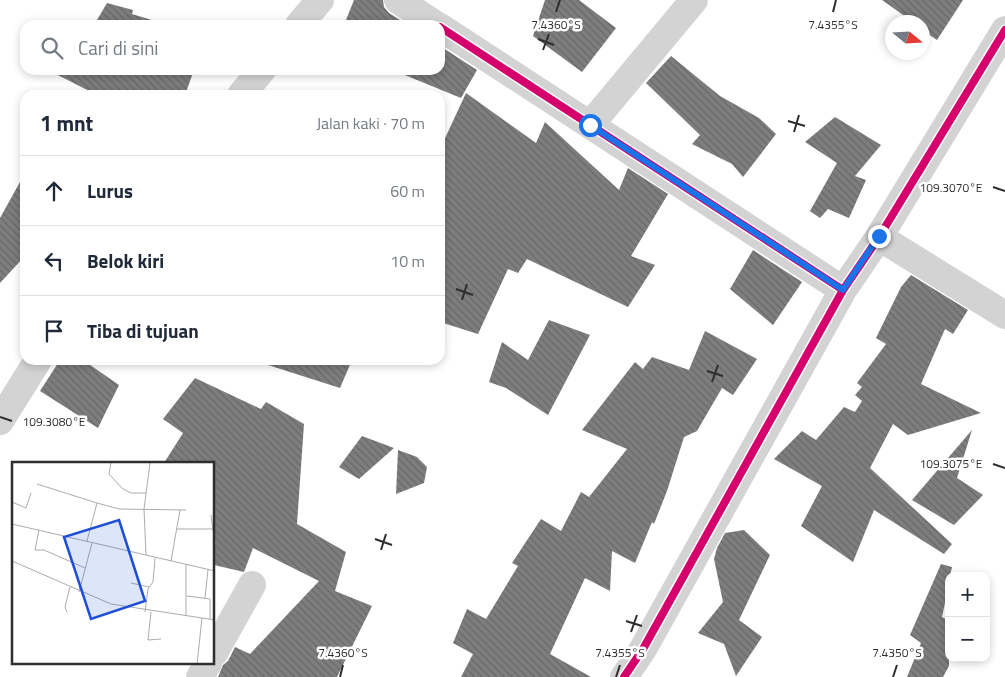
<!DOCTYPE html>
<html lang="id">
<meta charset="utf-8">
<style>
:root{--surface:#fff;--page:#f6f6f7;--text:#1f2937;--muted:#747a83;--line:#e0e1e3}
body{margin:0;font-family:"Titillium Web",sans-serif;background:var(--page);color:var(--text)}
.controls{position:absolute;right:15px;bottom:15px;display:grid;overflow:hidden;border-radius:10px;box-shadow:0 2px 8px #0003}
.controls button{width:45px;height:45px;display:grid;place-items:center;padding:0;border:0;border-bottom:1px solid var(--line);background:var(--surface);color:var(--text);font:25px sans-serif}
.compass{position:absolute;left:885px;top:15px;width:45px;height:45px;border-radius:50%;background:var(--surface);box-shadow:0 2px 8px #0003;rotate:108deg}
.stop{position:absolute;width:15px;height:15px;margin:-11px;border:4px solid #1a73e8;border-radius:50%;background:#fff}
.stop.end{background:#1a73e8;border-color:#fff;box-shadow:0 1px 5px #0008}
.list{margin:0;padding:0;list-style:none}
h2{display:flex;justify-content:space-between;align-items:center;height:65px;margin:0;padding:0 20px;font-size:21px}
h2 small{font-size:16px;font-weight:400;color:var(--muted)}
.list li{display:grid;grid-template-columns:32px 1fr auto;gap:15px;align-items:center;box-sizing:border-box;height:70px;padding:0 20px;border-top:1px solid var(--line)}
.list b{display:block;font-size:19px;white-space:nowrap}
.list em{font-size:16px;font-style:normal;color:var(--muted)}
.icon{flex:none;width:28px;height:28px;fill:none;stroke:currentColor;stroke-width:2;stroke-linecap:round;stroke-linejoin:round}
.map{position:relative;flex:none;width:1005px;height:677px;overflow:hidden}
.search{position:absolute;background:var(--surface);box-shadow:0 2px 8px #0003;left:20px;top:20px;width:425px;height:55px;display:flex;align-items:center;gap:12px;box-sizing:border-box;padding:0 18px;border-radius:15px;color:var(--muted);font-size:19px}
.panel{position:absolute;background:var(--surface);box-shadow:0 2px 8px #0003;left:20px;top:90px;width:425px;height:275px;border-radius:15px}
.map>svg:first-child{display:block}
.building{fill:url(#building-back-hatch)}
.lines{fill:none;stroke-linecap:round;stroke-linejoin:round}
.minor{stroke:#d3d3d3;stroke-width:28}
.cycleway-casing{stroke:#fff;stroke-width:11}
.cycleway{stroke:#d6006c;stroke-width:8}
.route{stroke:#1a73e8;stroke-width:6}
.ticks{fill:none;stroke:#2e2e2e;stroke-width:2}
.inset-road{fill:none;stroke:#ababab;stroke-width:1}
.view{fill:#1d4ed8;fill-opacity:0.15;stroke:#1d4ed8;stroke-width:2.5}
.inset-edge{fill:none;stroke:#2e2e2e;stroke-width:2.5}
.ticks-label{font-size:12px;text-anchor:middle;fill:#2e2e2e;stroke:#fff;stroke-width:5;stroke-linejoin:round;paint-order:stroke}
</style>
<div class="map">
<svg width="1005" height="677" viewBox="0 0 1005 677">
<defs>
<pattern id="building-back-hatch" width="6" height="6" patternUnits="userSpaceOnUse" patternTransform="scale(1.25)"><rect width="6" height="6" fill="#7e7e7e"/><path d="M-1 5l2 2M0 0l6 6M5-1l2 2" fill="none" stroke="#686868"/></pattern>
</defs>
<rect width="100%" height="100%" fill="#fff"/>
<path class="building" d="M354 0H383L384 7 389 13 408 25H344Z
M545 0H579L616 28 582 72 533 36Z
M882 0H963L937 40 922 30V22H913Z
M107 3 133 10 132 14 168 25H94Z
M440 46 477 70 461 98 395 71 440 70Z
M671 56 720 96 759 118 776 134 743 177 732 164 692 144 700 135 646 83Z
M48 70H194L185 95H97Z
M466 93 536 143 545 122 619 190 628 168 668 194 631 256 655 265 628 307 527 259 518 273 508 269 478 334 440 322V149Z
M835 117 881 145 855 176 866 180 849 218 828 209 820 218 810 211 837 163 805 142Z
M25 173V256L0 283V218Z
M753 250 802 282 773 325 730 289Z
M911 275 968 310 953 334 945 329 921 384 981 413 908 435 893 424 870 468 952 544 944 554 874 510 853 562 801 526 822 486 774 459 802 431 816 440 844 407 855 412 862 401 855 395 862 387 857 383 886 344 876 338 901 287Z
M549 320 590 335 548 415 506 388 489 382 502 342 528 360Z
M705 331 757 359 733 395 722 388 697 431 684 437 667 491 654 524 652 522 635 563 612 551 610 591 585 578 550 654 591 677H461L473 654 453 643 467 609 486 619 518 566 512 563 541 519 561 531 581 492 589 497 627 449 582 430 635 362 643 369 652 357 689 370Z
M60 360H83L119 385 98 428 40 391Z
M269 360H352L340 388 268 365Z
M195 378 261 409 266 402 304 424 297 524 346 552 335 591 372 606 337 677H218L223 665 228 661 235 647 250 654 319 581 253 548 244 572 214 565V463H164L183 433 163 419Z
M972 430 957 478 983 495 954 525 912 500Z
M362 436 394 448 359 479 339 467Z
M398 450 417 457 427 467 424 483 396 494Z
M744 530 770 555 739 620 762 637 736 676 724 644 698 633 723 602 714 559 717 548 725 533Z
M941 564 952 567 950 576H949V584L942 617 949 620V666L943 677H907L921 643 910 635Z"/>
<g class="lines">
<path class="minor" d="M398 0 436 25
M299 25 320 0
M440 27 843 290
M241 95 262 70
M590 125 694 0
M879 237 1005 315
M0 421 38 360
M214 653 252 585
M200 677 208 663
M624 677 643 649 843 290 879 237 1005 30"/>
<defs>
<path id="cycleway" d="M440 27 843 290
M624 677 643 649 843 290 879 237 1005 30"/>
</defs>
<use href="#cycleway" class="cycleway-casing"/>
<use href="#cycleway" class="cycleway"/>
</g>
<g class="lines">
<path class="route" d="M590 125 843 290 879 236"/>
</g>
<path class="ticks" d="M556 12 560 0M833 12 836 0M538 39 554 45M543 50 549 34M788 121 805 126M794 132 799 115M993 187 1005 191M456 289 473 295M462 300 467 284M707 371 723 376M712 382 718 365M0 417 12 421M993 464 1005 468M375 539 392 545M381 550 386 534M626 621 642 626M631 632 637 615M340 677 343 665M616 677 620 665M893 677 897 665"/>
<g transform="translate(12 462)">
<rect width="202" height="202" fill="#fff"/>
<path class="inset-road" d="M99 1 97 12 111 27 119 31H134M25 22 85 41M0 40 14 46 19 31M199 53 203 82M0 62 203 109M165 67H201M27 68 23 88H32L73 106M75 79 85 41 107 47 174 48M134 93 132 47 138 1M0 99 99 142 203 158M159 99 168 48M174 102V154M119 121 137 125M67 130 80 81M175 134 198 137V157M193 136 196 108M55 150 53 145 58 125M133 150 136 127 141 120 143 96M139 150 136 178 149 177M185 202 190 156"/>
<path class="view" d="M107 58 133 139 79 157 52 75Z"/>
<rect width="202" height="202" class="inset-edge"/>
</g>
<g class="ticks-label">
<text x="556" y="29">7.4360°S</text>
<text x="833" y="29">7.4355°S</text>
<text x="951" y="192">109.3070°E</text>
<text x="54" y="426">109.3080°E</text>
<text x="951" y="468">109.3075°E</text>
<text x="343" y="657">7.4360°S</text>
<text x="620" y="657">7.4355°S</text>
<text x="897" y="657">7.4350°S</text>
</g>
</svg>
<div class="controls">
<button>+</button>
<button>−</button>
</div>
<svg class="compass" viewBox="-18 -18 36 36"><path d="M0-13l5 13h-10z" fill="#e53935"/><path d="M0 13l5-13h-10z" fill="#747a83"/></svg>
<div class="stop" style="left:590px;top:125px"></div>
<div class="stop end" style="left:879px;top:236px"></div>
<div class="search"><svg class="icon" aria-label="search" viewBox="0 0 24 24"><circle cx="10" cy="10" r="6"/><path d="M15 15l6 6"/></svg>Cari di sini</div>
<section class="panel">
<h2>1 mnt<small>Jalan kaki · 70 m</small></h2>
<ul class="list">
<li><svg class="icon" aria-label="ahead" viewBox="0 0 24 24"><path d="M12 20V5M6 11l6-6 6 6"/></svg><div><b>Lurus</b></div><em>60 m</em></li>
<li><svg class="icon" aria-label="left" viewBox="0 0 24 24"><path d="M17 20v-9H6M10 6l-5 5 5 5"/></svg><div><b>Belok kiri</b></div><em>10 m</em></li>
<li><svg class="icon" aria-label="arrive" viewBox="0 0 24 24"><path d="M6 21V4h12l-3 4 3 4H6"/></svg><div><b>Tiba di tujuan</b></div></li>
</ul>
</section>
</div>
